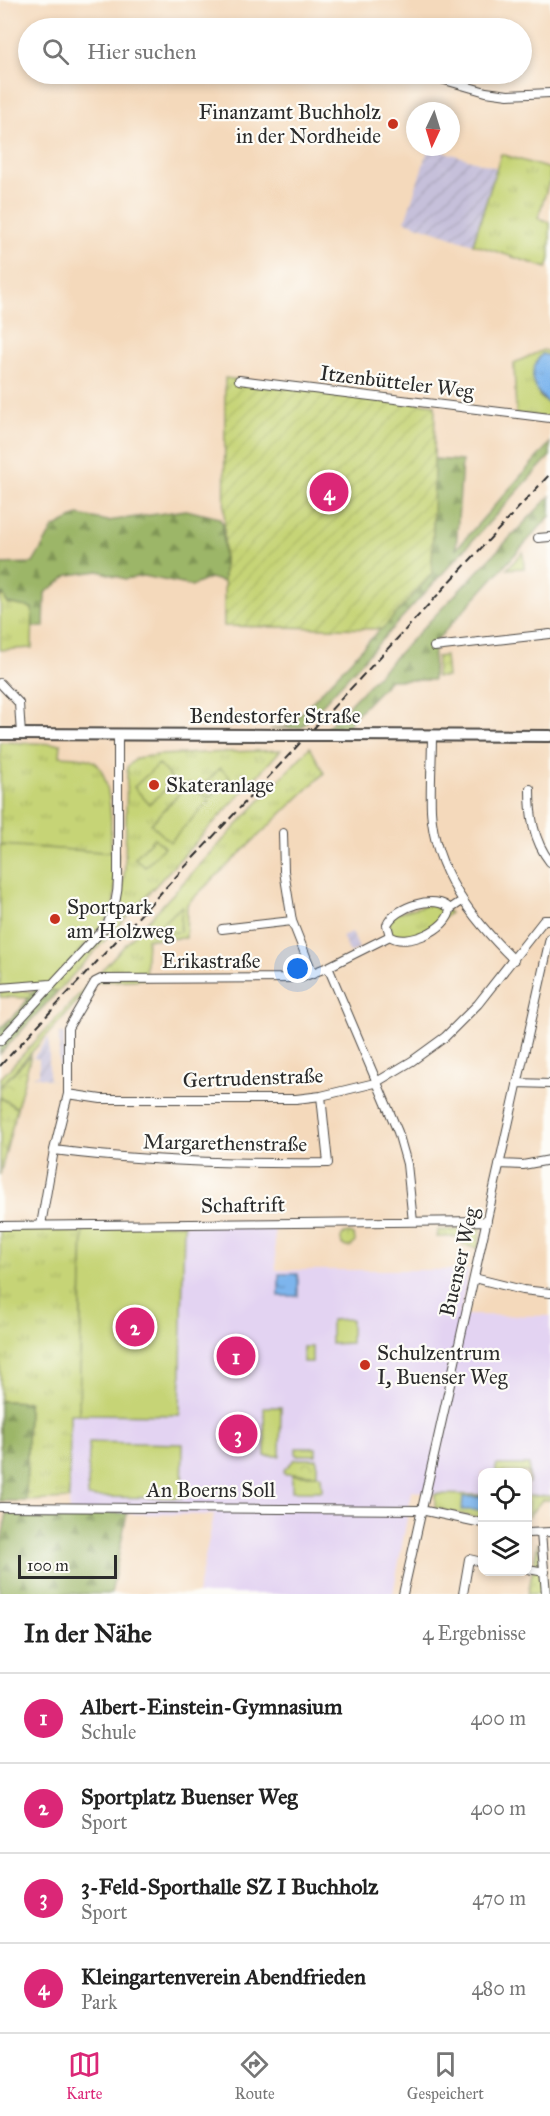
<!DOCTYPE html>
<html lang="de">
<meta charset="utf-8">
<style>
:root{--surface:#fff;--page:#f2f2f2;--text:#222;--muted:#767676;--line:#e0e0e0;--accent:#db2777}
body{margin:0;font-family:"IM FELL Great Primer",serif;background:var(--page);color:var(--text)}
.controls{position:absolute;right:18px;bottom:18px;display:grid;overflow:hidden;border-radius:12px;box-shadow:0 3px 9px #0003}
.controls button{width:54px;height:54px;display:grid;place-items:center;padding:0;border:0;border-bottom:2px solid var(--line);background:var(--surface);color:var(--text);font:30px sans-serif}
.compass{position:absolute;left:406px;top:102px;width:54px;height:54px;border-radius:50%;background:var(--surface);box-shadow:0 3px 9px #0003;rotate:184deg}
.scale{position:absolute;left:18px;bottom:15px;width:99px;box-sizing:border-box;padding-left:6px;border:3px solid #2b2b2b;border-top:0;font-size:16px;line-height:21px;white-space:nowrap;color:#2b2b2b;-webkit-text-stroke:4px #fdfcf7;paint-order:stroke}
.you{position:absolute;left:298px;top:969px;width:21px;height:21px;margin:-15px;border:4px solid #fff;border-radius:50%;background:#1a73e8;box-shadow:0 0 0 9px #1a73e833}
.badge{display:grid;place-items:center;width:39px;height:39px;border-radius:50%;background:var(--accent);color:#fff;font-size:20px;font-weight:700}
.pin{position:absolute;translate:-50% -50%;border:3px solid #fff;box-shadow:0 2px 6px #0006}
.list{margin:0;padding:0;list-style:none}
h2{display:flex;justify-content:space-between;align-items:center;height:78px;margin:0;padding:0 24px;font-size:26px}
h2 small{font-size:20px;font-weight:400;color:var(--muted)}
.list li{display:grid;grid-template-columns:39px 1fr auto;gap:18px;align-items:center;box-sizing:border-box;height:90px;padding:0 24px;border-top:2px solid var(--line)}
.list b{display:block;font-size:22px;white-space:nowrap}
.list p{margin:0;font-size:20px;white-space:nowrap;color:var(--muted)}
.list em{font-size:20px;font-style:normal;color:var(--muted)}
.icon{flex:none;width:33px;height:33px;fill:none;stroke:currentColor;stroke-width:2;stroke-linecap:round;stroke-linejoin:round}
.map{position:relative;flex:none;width:550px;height:1594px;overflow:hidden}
.search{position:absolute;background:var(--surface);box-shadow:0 3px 9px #0003;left:18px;right:18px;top:18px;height:66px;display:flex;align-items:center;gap:15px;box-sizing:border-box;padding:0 21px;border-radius:33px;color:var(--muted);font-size:22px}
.sheet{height:438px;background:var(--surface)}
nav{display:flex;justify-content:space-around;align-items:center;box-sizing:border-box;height:84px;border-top:2px solid var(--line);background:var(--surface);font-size:16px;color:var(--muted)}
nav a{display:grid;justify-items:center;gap:3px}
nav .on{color:var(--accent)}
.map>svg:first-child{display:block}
.built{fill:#e3d3f2}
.industrial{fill:url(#industrial-furrows)}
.grass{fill:url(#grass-tufts);stroke:#788050;stroke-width:1.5}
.forest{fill:url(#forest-firs);stroke:#647049;stroke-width:1.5}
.park{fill:url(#park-crowns);stroke:#788050;stroke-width:1.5}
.garden{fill:url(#garden-furrows);stroke:#788050;stroke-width:1.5}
.pitch{fill:#c6d476;stroke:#788050;stroke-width:1.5}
.water{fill:url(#water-ripples);stroke:#54708c;stroke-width:1.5}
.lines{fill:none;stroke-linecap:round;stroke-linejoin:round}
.street-casing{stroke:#494541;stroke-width:10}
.secondary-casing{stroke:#494541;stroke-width:14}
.street{stroke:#fff;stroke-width:8}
.secondary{stroke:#fff;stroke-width:10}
.rail{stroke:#2b2b2b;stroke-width:2;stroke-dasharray:9 4.5;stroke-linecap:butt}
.secondary-bridge-casing{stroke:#494541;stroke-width:14;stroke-linecap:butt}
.secondary-bridge{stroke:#fff;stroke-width:10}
.poi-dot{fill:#c8321e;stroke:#fdfcf7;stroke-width:2}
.labels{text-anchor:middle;stroke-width:4.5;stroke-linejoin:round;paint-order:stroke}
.poi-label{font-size:21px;fill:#2b2b2b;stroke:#fdfcf7;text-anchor:start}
.street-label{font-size:21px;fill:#2b2b2b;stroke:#fdfcf7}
</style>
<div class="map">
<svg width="550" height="1594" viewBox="0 0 550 1594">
<defs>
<pattern id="industrial-furrows" width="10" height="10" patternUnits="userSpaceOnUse" patternTransform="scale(1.5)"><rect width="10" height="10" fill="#c6c0da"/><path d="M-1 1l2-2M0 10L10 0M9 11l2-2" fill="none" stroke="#aaa5bb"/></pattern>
<pattern id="grass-tufts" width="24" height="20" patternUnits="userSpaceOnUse" patternTransform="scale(1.5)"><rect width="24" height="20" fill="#c6d476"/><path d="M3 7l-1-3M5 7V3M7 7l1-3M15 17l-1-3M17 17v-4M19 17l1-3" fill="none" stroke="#aab666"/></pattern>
<pattern id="forest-firs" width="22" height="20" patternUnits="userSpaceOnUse" patternTransform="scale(1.5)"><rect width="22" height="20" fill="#9cb667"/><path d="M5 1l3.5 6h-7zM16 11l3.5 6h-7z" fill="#7f9455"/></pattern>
<pattern id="park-crowns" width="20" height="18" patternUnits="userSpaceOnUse" patternTransform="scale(1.5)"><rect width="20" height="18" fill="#c6d476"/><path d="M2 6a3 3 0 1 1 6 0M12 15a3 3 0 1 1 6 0" fill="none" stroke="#aab666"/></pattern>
<pattern id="garden-furrows" width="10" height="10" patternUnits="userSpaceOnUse" patternTransform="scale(1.5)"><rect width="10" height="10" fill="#c6d476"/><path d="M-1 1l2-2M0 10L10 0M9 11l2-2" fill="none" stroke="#aab666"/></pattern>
<pattern id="water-ripples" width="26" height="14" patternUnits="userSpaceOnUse" patternTransform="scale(1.5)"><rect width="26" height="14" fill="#7db5ed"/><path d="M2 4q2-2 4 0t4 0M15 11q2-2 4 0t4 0" fill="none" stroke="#6793c0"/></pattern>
</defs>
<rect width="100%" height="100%" fill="#fdfcf7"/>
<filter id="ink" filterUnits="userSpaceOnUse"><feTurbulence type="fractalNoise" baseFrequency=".0167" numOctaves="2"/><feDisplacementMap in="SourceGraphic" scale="12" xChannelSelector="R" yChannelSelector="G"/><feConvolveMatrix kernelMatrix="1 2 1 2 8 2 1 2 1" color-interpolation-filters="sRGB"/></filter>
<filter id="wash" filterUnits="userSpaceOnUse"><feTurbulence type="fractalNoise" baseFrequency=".008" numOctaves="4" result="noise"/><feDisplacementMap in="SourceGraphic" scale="24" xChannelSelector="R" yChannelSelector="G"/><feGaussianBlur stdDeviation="1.35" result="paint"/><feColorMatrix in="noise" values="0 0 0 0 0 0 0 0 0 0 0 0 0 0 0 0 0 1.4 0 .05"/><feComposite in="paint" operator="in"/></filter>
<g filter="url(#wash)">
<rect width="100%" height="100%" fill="#f4d9bb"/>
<path class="built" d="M274 1223 276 1270H469L460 1315 550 1316V1496H528V1472H482V1495L435 1494 412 1491 393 1594H197L214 1515 69 1513 70 1414 180 1415 184 1224Z"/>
<path class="industrial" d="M429 147 497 168 473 244 405 221Z
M352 932 359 949 350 953 342 936Z
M59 1033H64V1081H59Z
M49 1037V1079L54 1081 32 1075H39V1059L33 1058Z"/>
<path class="grass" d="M501 154 550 169V179L538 218 550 222V259L547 268 473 244Z
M543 350 550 352V356L542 354 539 396 550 405V418L516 414 514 363Z
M3 593 7 603 33 608 32 648 0 650V598Z
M0 742 61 744 60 756C71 757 89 756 97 764 115 784 111 849 110 876L0 890Z
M310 747 324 773 187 904 186 938 147 939 145 979 95 982 0 1087V1079Z
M281 750 58 991 35 988 110 927 120 902 125 868 127 767 137 758 158 755Z
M437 902 450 913 422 935 392 938 389 921 397 913Z
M29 991 33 994 29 998 0 997V992Z
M0 1097 17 1108 0 1175Z
M83 1225 79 1414H70L69 1499 26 1501 28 1402 0 1401V1226Z
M435 1494 482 1495V1519L435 1508Z
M528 1496H550V1500H542L528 1517Z
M538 1542 546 1594H528Z"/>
<path class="forest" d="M550 443V456L301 728 270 729 286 727 293 722 432 574 434 459 462 461 456 549Z
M550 496V516L434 643 433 680H390L354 717 347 728H327Z
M186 510 219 518 223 524 224 582 210 578 192 586 144 576 125 579 99 571 69 575 45 593 44 627H33L32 608 7 603 3 593 0 598V564L33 563 53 528 78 515 108 521Z
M35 988 58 991 0 1054V1028L20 1010Z
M0 1401 28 1402 26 1501H0Z
M7 1513H127L111 1594H0V1547Z"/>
<path class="park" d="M523 552 524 568 507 569Z
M445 656 447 677H436L437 657Z
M182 906 180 932 151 933Z
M31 1055 17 1108 0 1097V1087Z
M469 1226 481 1229 478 1248 463 1245 462 1237H437L438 1230H461Z
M341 1240a7 7 0 1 1 14 0a7 7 0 1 1-14 0Z
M295 1459H317V1474H284V1470Z"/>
<path class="garden" d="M225 378 435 405 432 574 382 629 224 626Z"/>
<path class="pitch" d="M159 764 174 782 149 804 134 787Z
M220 768 230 777 211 797 201 788Z
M189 783 209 801 170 842 151 824Z
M154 838 164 847 145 867 135 858Z
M0 845 118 853 113 912 51 984 0 988Z
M184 1224 180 1415 79 1414 83 1225Z
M351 1319V1343L331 1344V1320Z
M303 1347H312V1362H303Z
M264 1407H281L280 1456H265Z
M89 1442 183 1444 182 1498 88 1497Z
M296 1448H316V1455H296Z
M496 1465H529V1484L528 1472H496Z
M292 1475H321L322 1491H292Z"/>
<path class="water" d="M542 354 550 356V405C532 390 526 373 542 354Z
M279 1274H298V1296H279Z
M463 1497H482V1510H462Z"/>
</g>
<g filter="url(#ink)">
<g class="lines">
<defs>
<path id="street" d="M424 74 486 92 508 95 550 93
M239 380 550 418
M538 538 550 537
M434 647 550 634
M0 683 19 703 21 735
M432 735C432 760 430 785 431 810 434 871 472 919 514 960
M530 789C530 815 533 840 550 862
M283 833 284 871 292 921 313 974
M450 909C437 893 394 907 387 925L390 936C406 948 449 929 450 909L462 901
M222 929 292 921
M328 967 398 1132 407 1164 413 1222
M0 988 51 984
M0 1041 107 925C115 909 118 896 118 878V736
M517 1083 550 1084
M68 1094 101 1099H296L321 1096 375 1083 412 1061 445 1037 478 1004 544 920H550
M54 1150C146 1162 236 1164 328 1163L321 1096
M499 1164 523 1165 550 1160
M41 1225 54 1150 68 1094V1028L95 982 101 979 300 978 328 967 390 936
M0 1226 487 1221
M474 1278 523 1290 550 1293
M0 1507 421 1510 482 1523
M528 1533 550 1532
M541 1533 546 1594
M528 1569 545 1572
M403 1594 550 938
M463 1594 469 1559 482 1562"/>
<path id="secondary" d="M0 734 283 735
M329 735 550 736"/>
</defs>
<use href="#street" class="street-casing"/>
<use href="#secondary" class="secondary-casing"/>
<use href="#street" class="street"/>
<use href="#secondary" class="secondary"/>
<path class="rail" d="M0 1066 550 474"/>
<defs>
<path id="secondary-bridge" d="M283 735H329"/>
</defs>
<use href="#secondary-bridge" class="secondary-bridge-casing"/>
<use href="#secondary-bridge" class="secondary-bridge"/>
</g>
</g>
<g class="poi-dot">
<circle cx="393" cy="124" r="6"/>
<circle cx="154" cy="785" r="6"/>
<circle cx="55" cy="919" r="6"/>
<circle cx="365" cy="1365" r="6"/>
</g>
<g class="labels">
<g class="poi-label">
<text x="381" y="119" text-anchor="end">Finanzamt Buchholz<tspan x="381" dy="24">in der Nordheide</tspan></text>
<text x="166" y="792">Skateranlage</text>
<text x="67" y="914">Sportpark<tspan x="67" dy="24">am Holzweg</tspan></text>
<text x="377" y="1360">Schulzentrum<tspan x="377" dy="24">I, Buenser Weg</tspan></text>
</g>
<g class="street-label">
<text transform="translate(397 382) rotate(7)" y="7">Itzenbütteler Weg</text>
<text x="275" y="723">Bendestorfer Straße</text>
<text x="211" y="968">Erikastraße</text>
<text transform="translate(253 1078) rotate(-2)" y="7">Gertrudenstraße</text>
<text transform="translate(225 1143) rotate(1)" y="7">Margarethenstraße</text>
<text transform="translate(243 1205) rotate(-1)" y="7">Schaftrift</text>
<text transform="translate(459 1262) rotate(-77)" y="7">Buenser Weg</text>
<text x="211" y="1497">An Boerns Soll</text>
</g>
</g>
</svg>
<div class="controls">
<button><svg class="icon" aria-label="locate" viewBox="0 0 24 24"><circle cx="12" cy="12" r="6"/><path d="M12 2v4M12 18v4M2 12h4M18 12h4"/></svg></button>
<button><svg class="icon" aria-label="layers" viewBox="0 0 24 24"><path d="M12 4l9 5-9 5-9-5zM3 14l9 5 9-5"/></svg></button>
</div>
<svg class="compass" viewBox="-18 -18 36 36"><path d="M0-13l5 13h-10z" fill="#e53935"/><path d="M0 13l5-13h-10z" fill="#767676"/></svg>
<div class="scale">100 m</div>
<div class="you"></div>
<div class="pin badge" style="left:236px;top:1356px">1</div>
<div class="pin badge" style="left:135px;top:1327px">2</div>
<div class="pin badge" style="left:238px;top:1434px">3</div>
<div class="pin badge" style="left:329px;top:492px">4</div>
<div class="search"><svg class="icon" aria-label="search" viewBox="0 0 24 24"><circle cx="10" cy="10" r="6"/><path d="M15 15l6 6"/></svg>Hier suchen</div>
</div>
<section class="sheet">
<h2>In der Nähe<small>4 Ergebnisse</small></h2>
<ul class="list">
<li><span class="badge">1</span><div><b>Albert-Einstein-Gymnasium</b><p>Schule</p></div><em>400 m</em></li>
<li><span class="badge">2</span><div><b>Sportplatz Buenser Weg</b><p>Sport</p></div><em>400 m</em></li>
<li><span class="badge">3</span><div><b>3-Feld-Sporthalle SZ I Buchholz</b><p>Sport</p></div><em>470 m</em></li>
<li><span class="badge">4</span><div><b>Kleingartenverein Abendfrieden</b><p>Park</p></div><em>480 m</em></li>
</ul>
</section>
<nav>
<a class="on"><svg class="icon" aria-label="map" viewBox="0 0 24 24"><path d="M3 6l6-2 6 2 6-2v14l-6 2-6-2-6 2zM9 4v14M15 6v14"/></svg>Karte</a>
<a><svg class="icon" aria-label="directions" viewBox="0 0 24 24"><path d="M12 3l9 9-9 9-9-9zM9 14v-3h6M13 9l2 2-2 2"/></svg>Route</a>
<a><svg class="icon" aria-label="saved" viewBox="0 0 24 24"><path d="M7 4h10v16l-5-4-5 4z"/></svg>Gespeichert</a>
</nav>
